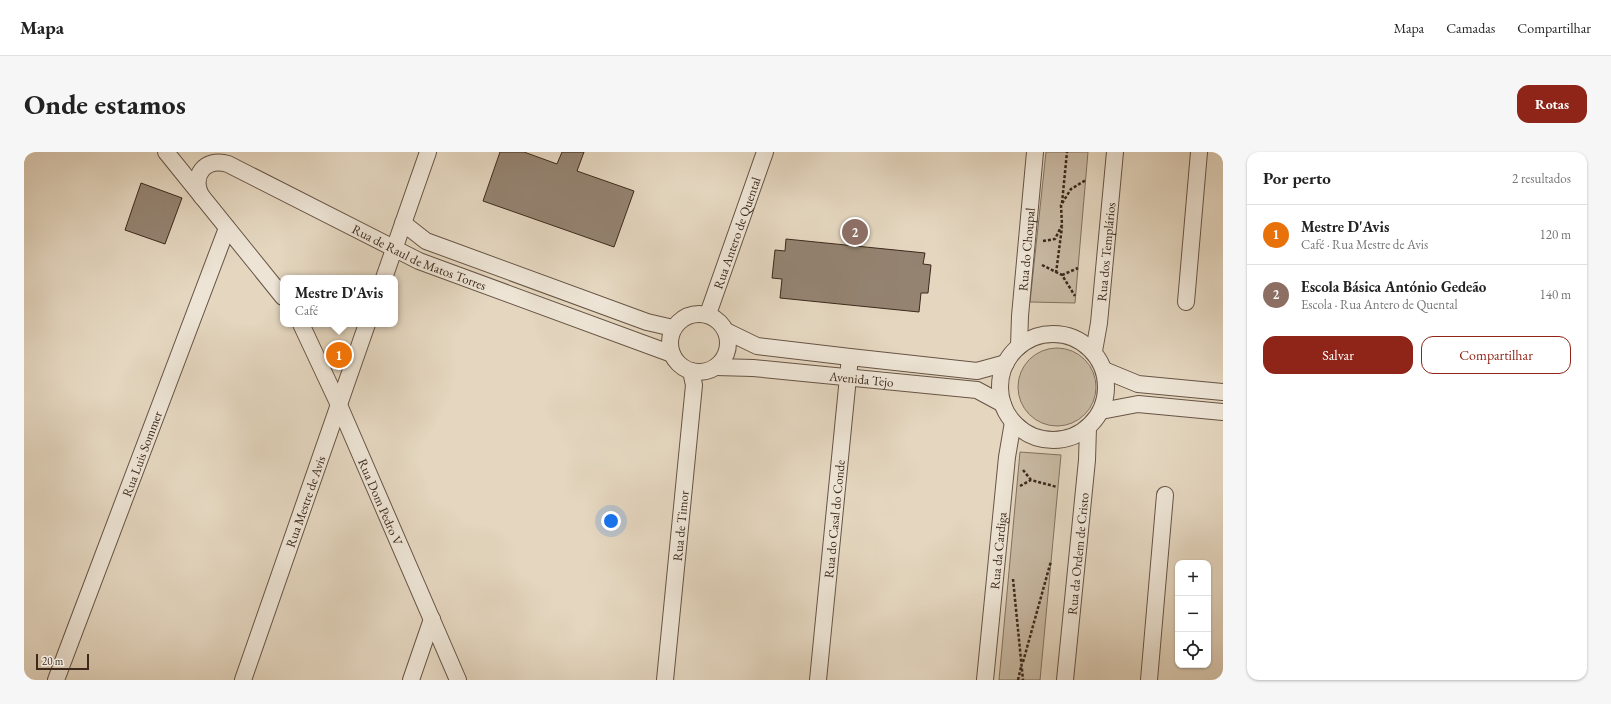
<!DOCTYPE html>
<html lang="pt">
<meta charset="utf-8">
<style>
:root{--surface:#fff;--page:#f6f6f6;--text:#222;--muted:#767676;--line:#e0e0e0;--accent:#8f2418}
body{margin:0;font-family:"EB Garamond",serif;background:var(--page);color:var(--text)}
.controls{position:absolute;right:12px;bottom:12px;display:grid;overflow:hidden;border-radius:8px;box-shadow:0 1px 3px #0004}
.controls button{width:36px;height:36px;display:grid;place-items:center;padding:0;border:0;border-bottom:1px solid var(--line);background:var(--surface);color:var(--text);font:20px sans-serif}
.scale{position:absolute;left:12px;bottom:10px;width:53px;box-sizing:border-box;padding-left:4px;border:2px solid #3d291c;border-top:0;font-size:11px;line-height:14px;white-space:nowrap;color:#3d291c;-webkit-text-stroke:3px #ede4d5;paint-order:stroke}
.you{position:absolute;left:587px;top:369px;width:14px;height:14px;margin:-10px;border:3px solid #fff;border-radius:50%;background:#1a73e8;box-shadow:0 0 0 6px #1a73e833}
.badge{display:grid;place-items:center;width:26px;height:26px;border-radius:50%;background:var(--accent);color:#fff;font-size:13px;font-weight:700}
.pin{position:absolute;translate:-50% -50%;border:2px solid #fff;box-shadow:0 1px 4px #0006}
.popup{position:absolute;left:256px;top:123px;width:118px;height:52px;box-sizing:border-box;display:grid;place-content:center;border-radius:8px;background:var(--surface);filter:drop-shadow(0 1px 3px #0005);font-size:13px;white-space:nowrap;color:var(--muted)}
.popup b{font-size:15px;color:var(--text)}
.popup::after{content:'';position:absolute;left:50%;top:100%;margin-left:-8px;border:8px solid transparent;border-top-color:var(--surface)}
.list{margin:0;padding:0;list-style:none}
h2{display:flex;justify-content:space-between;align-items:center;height:52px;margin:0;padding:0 16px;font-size:17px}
h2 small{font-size:13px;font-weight:400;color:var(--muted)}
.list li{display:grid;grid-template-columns:26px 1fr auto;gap:12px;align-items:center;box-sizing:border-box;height:60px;padding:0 16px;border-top:1px solid var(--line)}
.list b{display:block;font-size:15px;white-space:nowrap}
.list p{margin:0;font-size:13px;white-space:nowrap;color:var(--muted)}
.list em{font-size:13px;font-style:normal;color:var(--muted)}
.actions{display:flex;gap:8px;padding:12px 16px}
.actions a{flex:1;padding:9px 0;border:1px solid var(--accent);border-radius:12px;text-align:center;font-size:14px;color:var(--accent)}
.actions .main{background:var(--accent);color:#fff}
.icon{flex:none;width:22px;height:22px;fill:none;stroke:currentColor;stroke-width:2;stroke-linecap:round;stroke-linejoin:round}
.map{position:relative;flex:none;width:1199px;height:528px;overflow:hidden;border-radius:12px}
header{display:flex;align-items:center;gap:24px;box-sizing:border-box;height:56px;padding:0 20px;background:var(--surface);border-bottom:1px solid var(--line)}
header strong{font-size:19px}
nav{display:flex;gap:22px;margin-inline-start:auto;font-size:14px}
.intro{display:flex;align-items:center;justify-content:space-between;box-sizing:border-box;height:96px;padding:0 24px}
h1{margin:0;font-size:28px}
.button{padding:10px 18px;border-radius:12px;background:var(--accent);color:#fff;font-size:14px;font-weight:700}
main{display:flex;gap:24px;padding:0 24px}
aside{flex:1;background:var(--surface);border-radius:12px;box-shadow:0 1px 3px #0004}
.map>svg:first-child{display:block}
.green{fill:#c8b9a3;stroke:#827160}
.building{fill:#948371;stroke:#3d291c}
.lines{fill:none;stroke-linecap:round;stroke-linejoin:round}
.street-casing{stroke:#675445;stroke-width:18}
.path{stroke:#3d291c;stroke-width:2.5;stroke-dasharray:3 2;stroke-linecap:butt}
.street{stroke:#ede4d5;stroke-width:16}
.labels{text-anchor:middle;stroke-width:3.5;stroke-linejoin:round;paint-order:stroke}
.street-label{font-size:13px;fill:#3d291c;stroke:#ede4d5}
</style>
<header>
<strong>Mapa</strong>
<nav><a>Mapa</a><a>Camadas</a><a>Compartilhar</a></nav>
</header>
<div class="intro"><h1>Onde estamos</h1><a class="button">Rotas</a></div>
<main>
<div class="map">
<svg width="1199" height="528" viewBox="0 0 1199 528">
<rect width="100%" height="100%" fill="#e4d6bf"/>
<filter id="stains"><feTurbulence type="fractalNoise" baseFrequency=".005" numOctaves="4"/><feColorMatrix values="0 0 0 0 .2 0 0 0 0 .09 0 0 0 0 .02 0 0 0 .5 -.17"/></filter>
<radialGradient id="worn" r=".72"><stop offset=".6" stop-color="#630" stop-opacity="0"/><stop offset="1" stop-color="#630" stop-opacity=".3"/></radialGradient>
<path class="green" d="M1022 0H1064L1051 151 1006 150Z
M994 235a39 39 0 1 1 78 0a39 39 0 1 1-78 0Z
M996 300 1037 303 1016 528H975Z"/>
<path class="building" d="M476 0H500L533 12 538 0H560L553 19 610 39 590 95 459 49Z
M117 31 158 46 141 92 101 78Z
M762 87 901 101 899 112 907 113 904 141H897L895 160 756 146 758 127 748 126 751 98 761 99Z"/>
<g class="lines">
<defs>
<g id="street">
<path d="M142 0 259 145"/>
<path id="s1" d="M178 45C166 24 181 5 204 12L395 109 648 202"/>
<path d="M379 71 402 89 623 170 649 176"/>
<path d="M360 126 404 0"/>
<path d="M1162 150 1175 0"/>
<circle cx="675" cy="191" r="29"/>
<path id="s2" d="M684 162 741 0"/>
<path id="s3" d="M277 172 315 253 434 528"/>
<path d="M702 179 733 194 826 205 953 219 982 211"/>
<circle cx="1029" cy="235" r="53"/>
<path id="s4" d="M995 194 996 164 1011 0"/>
<path id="s5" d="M1070 199 1075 171 1091 0"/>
<path id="s6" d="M692 215 729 216 953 238 979 252"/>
<path d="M1080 218 1114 232 1199 240"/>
<path d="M1077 259 1114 252 1199 260"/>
<path id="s7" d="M32 528 203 76"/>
<path id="s8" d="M219 528 343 172"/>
<path d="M387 528 408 467"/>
<path id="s9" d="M641 528 670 233 667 219"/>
<path id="s10" d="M794 528 826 205"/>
<path id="s11" d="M961 528 983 305 989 270"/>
<path id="s12" d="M1041 528 1063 308 1064 275"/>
<path d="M1125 528 1141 343"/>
</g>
</defs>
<use href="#street" class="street-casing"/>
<path class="path" d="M1038 51 1043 0
M1019 89 1031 87 1038 73 1037 53 1047 37 1062 28
M1018 113 1038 123 1051 144
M1032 121 1038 75
M1038 123 1054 116
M999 318 1007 328
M996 334 1007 328 1033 335
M989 427 999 528
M999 510 1027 409
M994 528 997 515"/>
<use href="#street" class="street"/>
</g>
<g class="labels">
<g class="street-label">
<text dy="5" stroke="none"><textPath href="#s2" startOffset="86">Rua Antero de Quental</textPath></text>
<text dy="5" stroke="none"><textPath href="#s4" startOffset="97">Rua do Choupal</textPath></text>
<text dy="5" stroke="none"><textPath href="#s5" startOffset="100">Rua dos Templários</textPath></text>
<text dy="5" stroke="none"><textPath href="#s1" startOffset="270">Rua de Raul de Matos Torres</textPath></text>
<text dy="5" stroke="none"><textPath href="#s6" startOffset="146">Avenida Tejo</textPath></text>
<text dy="5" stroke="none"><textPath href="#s7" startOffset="242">Rua Luis Sommer</textPath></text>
<text dy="5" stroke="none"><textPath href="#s3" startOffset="195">Rua Dom Pedro V</textPath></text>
<text dy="5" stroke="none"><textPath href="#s8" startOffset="189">Rua Mestre de Avis</textPath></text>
<text dy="5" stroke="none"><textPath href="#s10" startOffset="162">Rua do Casal do Conde</textPath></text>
<text dy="5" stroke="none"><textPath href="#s9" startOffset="155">Rua de Timor</textPath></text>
<text dy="5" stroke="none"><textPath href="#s11" startOffset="130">Rua da Cardiga</textPath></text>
<text dy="5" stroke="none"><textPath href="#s12" startOffset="127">Rua da Ordem de Cristo</textPath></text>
</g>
</g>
<rect width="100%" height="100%" filter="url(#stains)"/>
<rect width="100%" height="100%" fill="url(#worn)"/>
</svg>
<div class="controls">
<button>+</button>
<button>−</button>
<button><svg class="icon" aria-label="locate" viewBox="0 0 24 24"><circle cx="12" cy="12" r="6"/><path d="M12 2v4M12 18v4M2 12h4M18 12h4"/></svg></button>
</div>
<div class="scale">20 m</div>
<div class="you"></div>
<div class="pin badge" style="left:315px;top:203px;background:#e8710a">1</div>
<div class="popup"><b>Mestre D'Avis</b>Café</div>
<div class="pin badge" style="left:831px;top:80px;background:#8d6e63">2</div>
</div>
<aside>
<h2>Por perto<small>2 resultados</small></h2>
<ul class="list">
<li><span class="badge" style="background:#e8710a">1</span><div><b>Mestre D'Avis</b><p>Café · Rua Mestre de Avis</p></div><em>120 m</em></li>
<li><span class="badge" style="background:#8d6e63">2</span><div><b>Escola Básica António Gedeão</b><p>Escola · Rua Antero de Quental</p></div><em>140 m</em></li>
</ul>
<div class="actions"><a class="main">Salvar</a><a>Compartilhar</a></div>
</aside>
</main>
